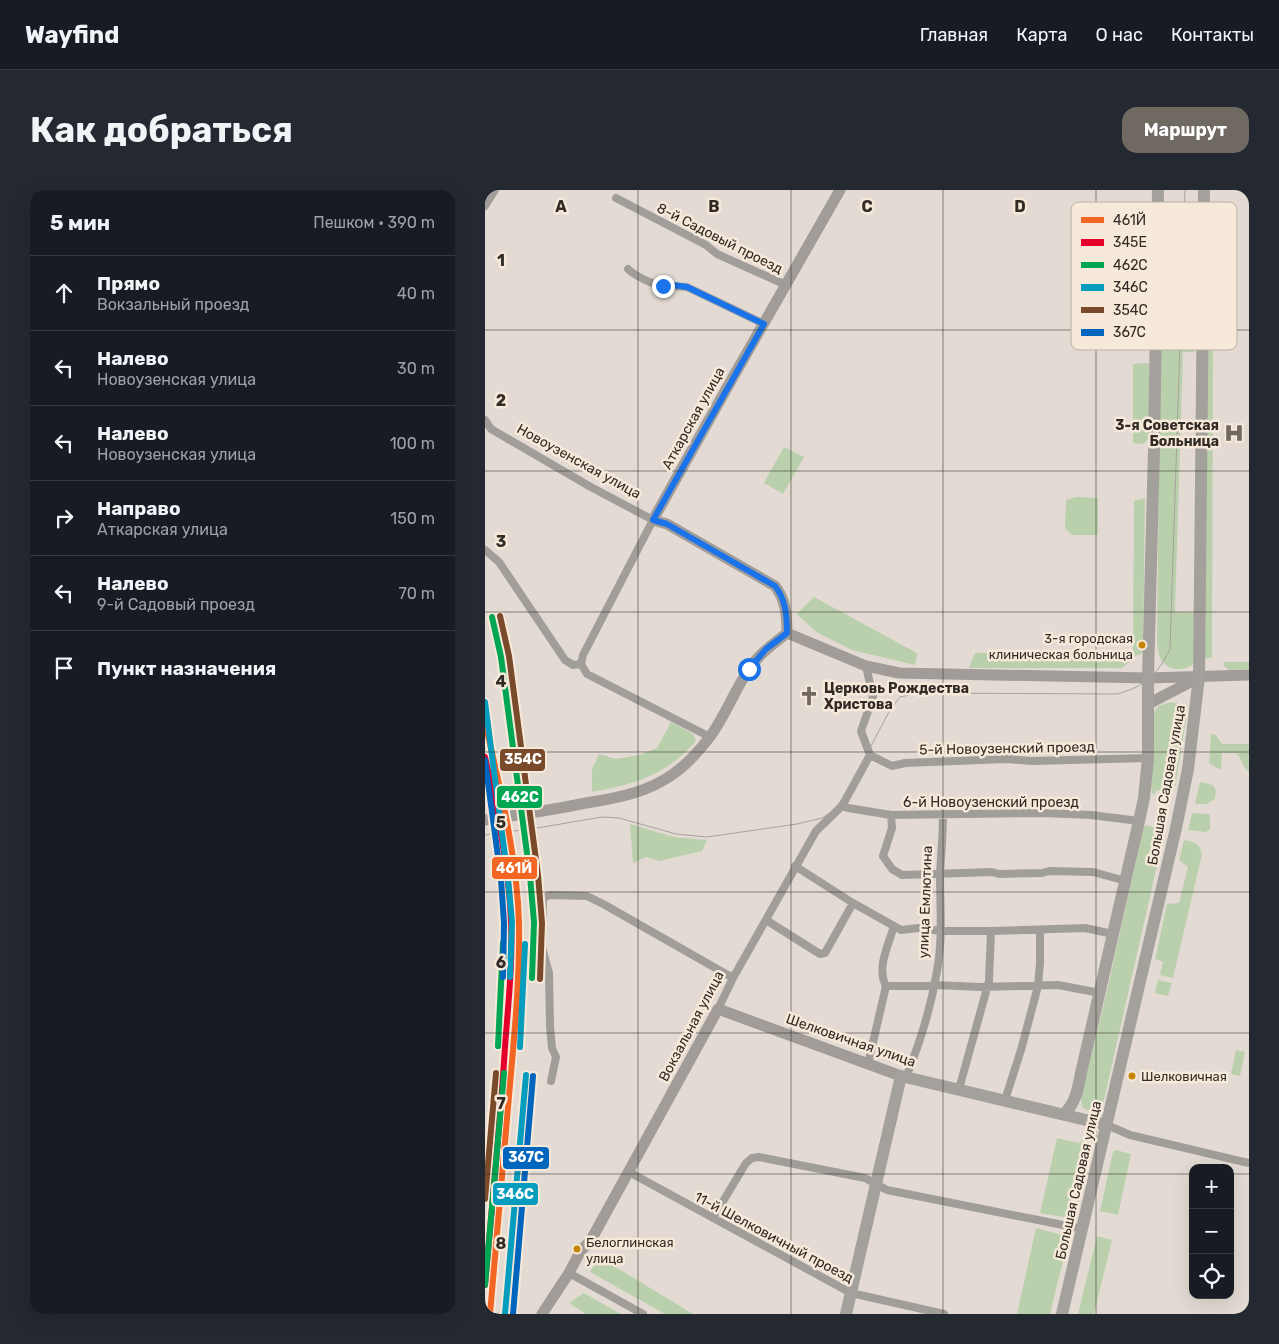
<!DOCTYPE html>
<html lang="ru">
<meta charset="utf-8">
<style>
:root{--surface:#171b24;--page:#242831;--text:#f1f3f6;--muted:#9ea1a6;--line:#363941;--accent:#6f6962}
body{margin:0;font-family:Rubik,sans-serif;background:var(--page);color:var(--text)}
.controls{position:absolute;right:15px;bottom:15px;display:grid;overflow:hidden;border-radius:10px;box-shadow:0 5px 20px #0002}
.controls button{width:45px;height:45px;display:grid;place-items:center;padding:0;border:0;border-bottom:1px solid var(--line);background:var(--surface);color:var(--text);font:25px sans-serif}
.stop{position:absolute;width:15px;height:15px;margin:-11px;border:4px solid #1a73e8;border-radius:50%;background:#fff}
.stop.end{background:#1a73e8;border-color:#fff;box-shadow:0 1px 5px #0008}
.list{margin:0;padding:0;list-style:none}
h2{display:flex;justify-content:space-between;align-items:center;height:65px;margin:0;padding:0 20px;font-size:21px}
h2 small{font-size:16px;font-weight:400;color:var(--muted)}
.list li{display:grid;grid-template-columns:32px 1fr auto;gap:15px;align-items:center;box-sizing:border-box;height:75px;padding:0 20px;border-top:1px solid var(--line)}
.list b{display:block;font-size:19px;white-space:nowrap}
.list p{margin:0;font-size:16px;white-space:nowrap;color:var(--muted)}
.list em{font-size:16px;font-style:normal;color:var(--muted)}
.icon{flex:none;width:28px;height:28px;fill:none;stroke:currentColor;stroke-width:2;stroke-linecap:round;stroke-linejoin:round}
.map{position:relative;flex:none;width:764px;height:1124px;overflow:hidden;border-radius:15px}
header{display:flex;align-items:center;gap:30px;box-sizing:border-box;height:70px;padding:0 25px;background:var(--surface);border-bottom:1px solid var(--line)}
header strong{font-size:24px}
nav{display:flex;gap:28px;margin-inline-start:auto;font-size:18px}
.intro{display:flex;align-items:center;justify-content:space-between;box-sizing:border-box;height:120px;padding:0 30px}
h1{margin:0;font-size:35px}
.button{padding:12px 22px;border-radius:15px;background:var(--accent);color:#fff;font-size:18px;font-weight:700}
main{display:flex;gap:30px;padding:0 30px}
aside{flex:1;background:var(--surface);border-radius:15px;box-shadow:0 5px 20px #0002}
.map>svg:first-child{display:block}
.green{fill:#bad0ad}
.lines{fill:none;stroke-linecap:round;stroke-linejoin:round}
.street{stroke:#a19e9a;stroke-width:8}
.secondary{stroke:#a19c98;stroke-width:11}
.primary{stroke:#a4a09b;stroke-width:12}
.tram{stroke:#a7a29d;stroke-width:1}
.rail-1-casing{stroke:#f7e9da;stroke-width:10}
.rail-2-casing{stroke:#f7e9da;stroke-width:10}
.rail-3-casing{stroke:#f7e9da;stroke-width:10}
.rail-4-casing{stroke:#f7e9da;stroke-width:10}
.rail-5-casing{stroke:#f7e9da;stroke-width:10}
.rail-6-casing{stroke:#f7e9da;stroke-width:10}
.rail-1{stroke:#f26522;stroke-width:6}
.rail-2{stroke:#e4002b;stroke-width:6}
.rail-3{stroke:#00a651;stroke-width:6}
.rail-4{stroke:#059cbd;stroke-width:6}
.rail-5{stroke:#7a4b2a;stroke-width:6}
.rail-6{stroke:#0065bd;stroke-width:6}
.route{stroke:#1a73e8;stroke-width:6}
.grid{fill:none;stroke:#302b25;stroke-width:1;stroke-opacity:0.55}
.bus-dot{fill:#c58709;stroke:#f7e9da;stroke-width:2}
.labels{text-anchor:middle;stroke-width:5;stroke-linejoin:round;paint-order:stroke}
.bus-label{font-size:13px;fill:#302b25;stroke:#f7e9da;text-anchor:start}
.street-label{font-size:14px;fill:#302b25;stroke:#f7e9da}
.poi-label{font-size:14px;font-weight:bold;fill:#302b25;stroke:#f7e9da;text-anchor:end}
.key{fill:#f7e9da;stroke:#bbb0a4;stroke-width:1}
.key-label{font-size:14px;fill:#302b25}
.grid-label{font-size:16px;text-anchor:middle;font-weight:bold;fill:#302b25;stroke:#f7e9da;stroke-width:5;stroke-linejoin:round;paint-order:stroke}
.line-badge{stroke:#f7e9da;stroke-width:2}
.badge-label{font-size:14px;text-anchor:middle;font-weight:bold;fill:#fff}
</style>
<header>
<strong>Wayfind</strong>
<nav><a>Главная</a><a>Карта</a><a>О нас</a><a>Контакты</a></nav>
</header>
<div class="intro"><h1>Как добраться</h1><a class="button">Маршрут</a></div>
<main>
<aside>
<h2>5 мин<small>Пешком · 390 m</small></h2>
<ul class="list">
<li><svg class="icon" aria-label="ahead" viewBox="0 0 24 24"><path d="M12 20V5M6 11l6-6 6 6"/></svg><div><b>Прямо</b><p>Вокзальный проезд</p></div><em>40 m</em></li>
<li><svg class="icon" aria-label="left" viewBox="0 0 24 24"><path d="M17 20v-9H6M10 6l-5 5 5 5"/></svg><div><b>Налево</b><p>Новоузенская улица</p></div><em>30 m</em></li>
<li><svg class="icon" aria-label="left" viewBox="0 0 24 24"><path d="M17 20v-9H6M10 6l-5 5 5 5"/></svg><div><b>Налево</b><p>Новоузенская улица</p></div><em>100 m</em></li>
<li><svg class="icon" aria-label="right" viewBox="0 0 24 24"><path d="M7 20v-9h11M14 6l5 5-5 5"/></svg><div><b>Направо</b><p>Аткарская улица</p></div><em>150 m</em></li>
<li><svg class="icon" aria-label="left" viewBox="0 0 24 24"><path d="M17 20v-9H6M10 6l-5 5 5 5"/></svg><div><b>Налево</b><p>9-й Садовый проезд</p></div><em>70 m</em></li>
<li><svg class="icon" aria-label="arrive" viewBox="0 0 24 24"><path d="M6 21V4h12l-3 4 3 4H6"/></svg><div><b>Пункт назначения</b></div></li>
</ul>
</aside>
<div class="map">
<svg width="764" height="1124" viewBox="0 0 764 1124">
<rect width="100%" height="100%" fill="#e3dbd3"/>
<path class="green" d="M676 77 688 78 690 90 711 95 710 162H698L690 422 710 423 709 469 707 475C699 481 685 481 678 472 673 467 673 459 672 453Z
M724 129 728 133 727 468H720L721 132Z
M664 173V249L658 254 648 253V174Z
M299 257 319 267 298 304 279 293Z
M591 307 613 308V345H587L580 338 581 310Z
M660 308 658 463 648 467 649 311Z
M329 407 432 463 430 475 367 460 331 442 312 424Z
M594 462V471L647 470 637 478H484L490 463Z
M739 472H764V479L744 480 739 476Z
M686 512 699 515 702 524 690 598 686 603 671 600 670 605 667 603 666 596 669 523 673 516Z
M186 532 208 544 211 551C181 585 151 594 107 602V579L114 564 131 569 155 565 172 558Z
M726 544 731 545 737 554H764V582C757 577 757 568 751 563H737L736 580 724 573Z
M715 592 728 595 731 600 730 609 721 614H710Z
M707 623 725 624V639L721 642 703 640Z
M145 634 189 647 222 650 217 661 174 671 161 667 148 673Z
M659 635 680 640 619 910C615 920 606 924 597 917L596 908 621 805Z
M699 650C710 652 714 653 717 664L688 788 675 785 678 772 670 769 682 714 694 713 703 677 694 670Z
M673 790 687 793 683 806 670 803Z
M751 860 760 862 755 886 746 884Z
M572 948 593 953 601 949 607 955 590 1026 584 1028 555 1023Z
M631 960 646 964 633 1025 615 1021 628 962Z
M551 1038 581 1046 583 1050 565 1124H532Z
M612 1046 627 1050 609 1124H593Z
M114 1067 208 1124H180L105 1082Z
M99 1103 136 1124H101L84 1113Z"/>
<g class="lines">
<path class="street" d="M131 8 221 55 232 64 301 95
M0 16 10 0
M143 79C150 86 169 95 178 96 186 97 194 96 202 97L279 134
M0 230 6 239 104 296 168 330 98 465 96 474
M0 360 14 372 80 470 88 475 96 474 102 484 225 547
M381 476 388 507 376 541 385 565
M385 565 407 576 420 573 522 569 547 571 663 568
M357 616 363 618 406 625 558 623 606 625 654 631
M406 625 407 638 398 666 407 679 417 685 507 682 514 684 557 683 564 681 608 682 641 691
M310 676 368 713 416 740 433 738 456 741H506L600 738 628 744
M281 730 335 764 340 763 368 713
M401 796H442L449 795 496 797 573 795 615 803
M233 819 248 788 331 641 357 616 385 565
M383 874 401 796C391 778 404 754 409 736
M421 887C435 853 446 817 452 781 458 749 455 717 455 685 456 665 458 645 458 624
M66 891 71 867 67 858 65 836 64 783 57 757 58 708 65 705 102 706 120 715 248 788
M474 899 504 791 506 741
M520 910 536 860 553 796 555 773V740
M622 935 645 945 764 973
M144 982 366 1103 459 1124
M228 1028 261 973 267 968 274 967 380 988 402 1000 598 1039
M84 1083 158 1124"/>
<path class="secondary" d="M302 443C302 426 301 410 290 396L182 334 168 330 247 189 355 0
M302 443 381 476 414 483 663 488 764 485
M663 514 711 489
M0 630C34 625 67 620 101 613 126 609 155 604 177 591 196 581 211 565 224 548 240 527 249 501 264 479 274 464 288 454 302 443
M57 1124 84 1083 95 1062 106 1050 233 819 416 886"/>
<path class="primary" d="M579 924C591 913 593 898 596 883L654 631 659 608 663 568V488L669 259 673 0
M361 1124 416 886 622 935
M577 1124 691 638 703 579 714 487 719 0"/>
<path class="tram" d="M0 645 52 638 117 627 134 628 191 644 222 647 312 634 337 628 349 620 359 607 405 520 415 507 433 503 632 504C661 496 672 485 685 459L700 0"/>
<defs>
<path id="rail-1" d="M0 532C15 598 32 665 34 733 35 790 29 849 24 906 18 979 11 1051 5 1124"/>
<path id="rail-2" d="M0 567C12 621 24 676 26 731 28 773 23 815 20 857 15 936 7 1016 0 1095"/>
<path id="rail-3" d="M7 427 16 467 45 686 49 732 47 788
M13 856 18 753
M0 1095 19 883"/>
<path id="rail-4" d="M0 512 23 689 27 732 25 787
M35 857 40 754
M20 1124 41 885"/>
<path id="rail-5" d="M15 426 24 466 53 685 57 733 55 789
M0 1009 11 883"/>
<path id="rail-6" d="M0 570 16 689 19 733 18 787
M28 1124 48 886"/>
</defs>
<use href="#rail-1" class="rail-1-casing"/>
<use href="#rail-2" class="rail-2-casing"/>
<use href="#rail-3" class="rail-3-casing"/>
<use href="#rail-4" class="rail-4-casing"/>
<use href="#rail-5" class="rail-5-casing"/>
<use href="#rail-6" class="rail-6-casing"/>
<use href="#rail-1" class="rail-1"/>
<use href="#rail-2" class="rail-2"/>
<use href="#rail-3" class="rail-3"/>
<use href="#rail-4" class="rail-4"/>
<use href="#rail-5" class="rail-5"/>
<use href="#rail-6" class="rail-6"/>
</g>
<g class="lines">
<path class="route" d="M178 96 188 95 202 97 279 134 168 330 182 334 290 396C301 410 302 426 302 443L281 459 264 479"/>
</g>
<path class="grid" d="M153 0V1124M306 0V1124M458 0V1124M611 0V1124M0 140H764M0 281H764M0 422H764M0 562H764M0 702H764M0 843H764M0 984H708M745 984H764"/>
<defs>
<symbol id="hospital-bare" viewBox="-9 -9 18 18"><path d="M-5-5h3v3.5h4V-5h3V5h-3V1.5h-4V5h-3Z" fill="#6f6962" stroke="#f7e9da" stroke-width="2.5" paint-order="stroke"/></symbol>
<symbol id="church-bare" viewBox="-9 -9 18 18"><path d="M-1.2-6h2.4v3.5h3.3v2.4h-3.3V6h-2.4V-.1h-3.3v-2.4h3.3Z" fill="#6f6962" stroke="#f7e9da" stroke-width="2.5" paint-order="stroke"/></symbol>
</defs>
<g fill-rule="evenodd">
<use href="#hospital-bare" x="735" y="229" width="28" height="28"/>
<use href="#church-bare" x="310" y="492" width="28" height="28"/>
</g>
<g class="bus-dot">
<circle cx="657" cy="455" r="4.5"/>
<circle cx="647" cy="886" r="4.5"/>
<circle cx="92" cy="1059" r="4.5"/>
</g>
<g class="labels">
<g class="bus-label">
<text x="648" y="453" text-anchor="end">3-я городская<tspan x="648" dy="16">клиническая больница</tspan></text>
<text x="656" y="891">Шелковичная</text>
<text x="101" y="1057">Белоглинская<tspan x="101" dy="16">улица</tspan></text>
</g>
<g class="street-label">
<text transform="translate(235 48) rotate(27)" y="5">8-й Садовый проезд</text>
<text transform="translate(208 228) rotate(-61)" y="5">Аткарская улица</text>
<text transform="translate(94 271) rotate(29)" y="5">Новоузенская улица</text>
<text transform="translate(522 558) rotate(-1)" y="5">5-й Новоузенский проезд</text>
<text transform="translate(681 595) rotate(-80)" y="5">Большая Садовая улица</text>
<text x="506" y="617">6-й Новоузенский проезд</text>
<text transform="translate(440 712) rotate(-88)" y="5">улица Емлютина</text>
<text transform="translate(206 836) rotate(-62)" y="5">Вокзальная улица</text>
<text transform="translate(366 850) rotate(19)" y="5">Шелковичная улица</text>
<text transform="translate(593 990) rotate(-77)" y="5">Большая Садовая улица</text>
<text transform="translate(289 1047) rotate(28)" y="5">11-й Шелковичный проезд</text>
</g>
<g class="poi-label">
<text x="734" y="240">3-я Советская<tspan x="734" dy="16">Больница</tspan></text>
<text x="339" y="503" text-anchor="start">Церковь Рождества<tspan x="339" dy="16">Христова</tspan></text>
</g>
</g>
<rect x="586" y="12" width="166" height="148" rx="8" class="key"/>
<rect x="596" y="27" width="23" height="6" fill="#f26522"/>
<rect x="596" y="49" width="23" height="7" fill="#e4002b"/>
<rect x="596" y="72" width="23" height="6" fill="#00a651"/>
<rect x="596" y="94" width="23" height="7" fill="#059cbd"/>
<rect x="596" y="117" width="23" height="6" fill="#7a4b2a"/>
<rect x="596" y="139" width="23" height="7" fill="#0065bd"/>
<g class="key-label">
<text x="628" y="35">461Й</text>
<text x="628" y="57">345Е</text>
<text x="628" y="80">462С</text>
<text x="628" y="102">346С</text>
<text x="628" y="125">354С</text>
<text x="628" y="147">367С</text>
</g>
<g class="grid-label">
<text x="76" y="22">A</text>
<text x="229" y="22">B</text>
<text x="382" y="22">C</text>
<text x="535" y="22">D</text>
<text x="16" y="76">1</text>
<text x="16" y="216">2</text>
<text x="16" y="357">3</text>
<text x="16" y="497">4</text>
<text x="16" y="638">5</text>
<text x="16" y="778">6</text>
<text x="16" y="919">7</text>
<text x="16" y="1059">8</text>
</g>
<g class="line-badge">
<rect x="14" y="558" width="47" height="24" rx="5" fill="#7a4b2a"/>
<rect x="11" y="595" width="47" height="24" rx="5" fill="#00a651"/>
<rect x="6" y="666" width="47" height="24" rx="5" fill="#f26522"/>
<rect x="17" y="956" width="48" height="24" rx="5" fill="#0065bd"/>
<rect x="7" y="992" width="47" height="24" rx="5" fill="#059cbd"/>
</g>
<g class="badge-label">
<text x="38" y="574">354С</text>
<text x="35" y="612">462С</text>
<text x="29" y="683">461Й</text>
<text x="41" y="972">367С</text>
<text x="30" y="1009">346С</text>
</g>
</svg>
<div class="controls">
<button>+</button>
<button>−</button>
<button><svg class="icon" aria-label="locate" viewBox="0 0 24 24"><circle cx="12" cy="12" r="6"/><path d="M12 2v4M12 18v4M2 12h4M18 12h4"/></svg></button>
</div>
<div class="stop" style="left:264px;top:479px"></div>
<div class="stop end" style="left:178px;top:96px"></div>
</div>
</main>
